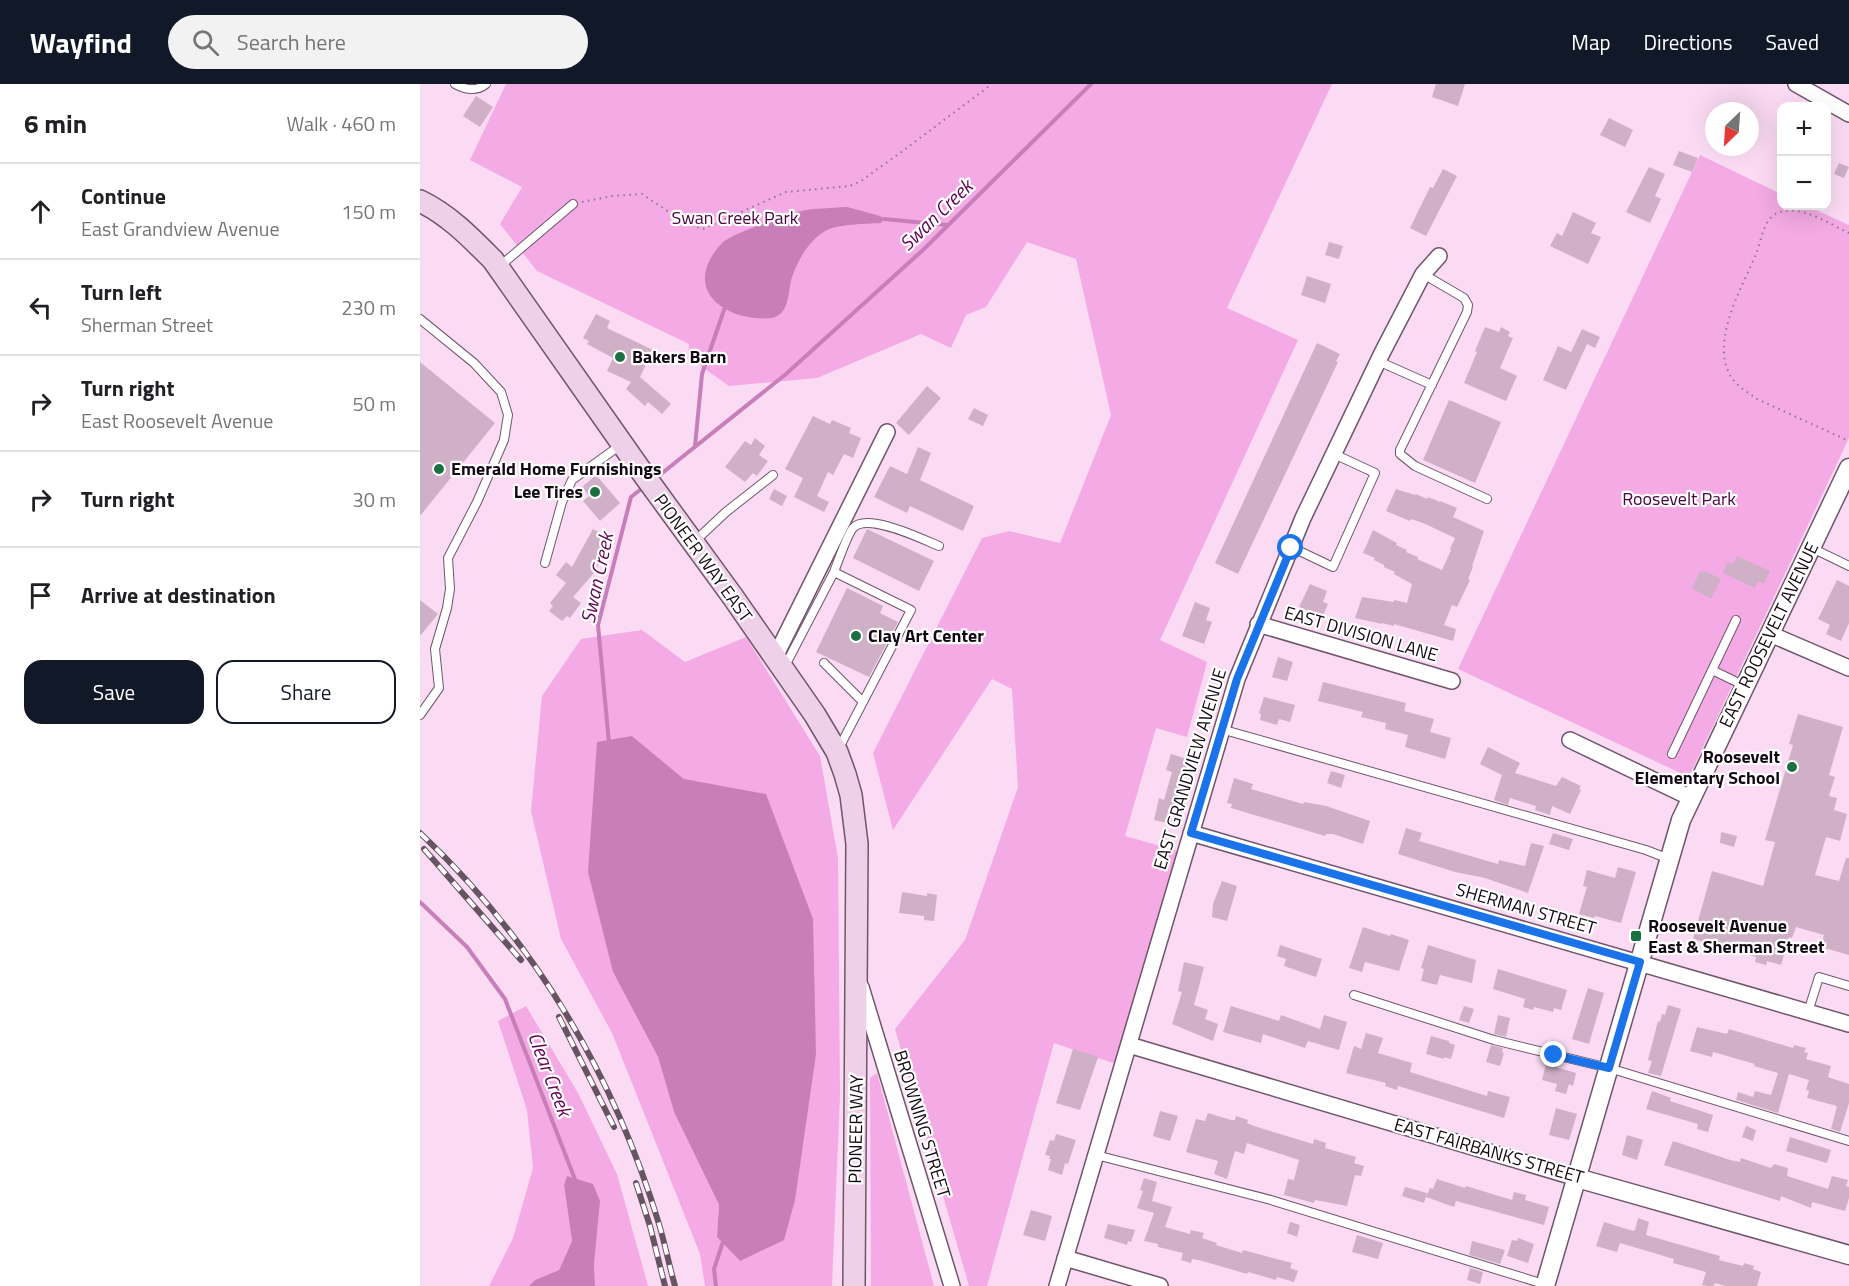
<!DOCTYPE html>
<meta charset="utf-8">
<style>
:root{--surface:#fff;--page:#f2f2f2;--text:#202124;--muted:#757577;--line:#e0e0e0;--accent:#111827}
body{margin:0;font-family:"Titillium Web",sans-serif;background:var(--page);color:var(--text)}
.controls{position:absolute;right:18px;top:18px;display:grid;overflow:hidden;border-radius:12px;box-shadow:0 6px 24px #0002}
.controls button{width:54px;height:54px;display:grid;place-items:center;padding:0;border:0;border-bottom:2px solid var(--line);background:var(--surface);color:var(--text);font:30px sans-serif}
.compass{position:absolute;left:1285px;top:18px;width:54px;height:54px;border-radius:50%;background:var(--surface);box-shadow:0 6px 24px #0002;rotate:205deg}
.stop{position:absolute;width:18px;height:18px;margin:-14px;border:4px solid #1a73e8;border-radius:50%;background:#fff}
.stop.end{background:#1a73e8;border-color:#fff;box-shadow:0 2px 6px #0008}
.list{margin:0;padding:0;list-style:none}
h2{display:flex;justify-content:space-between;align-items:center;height:78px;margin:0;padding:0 24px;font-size:26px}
h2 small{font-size:20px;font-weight:400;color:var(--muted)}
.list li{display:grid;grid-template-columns:39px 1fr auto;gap:18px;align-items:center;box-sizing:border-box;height:96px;padding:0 24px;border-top:2px solid var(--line)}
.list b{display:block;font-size:22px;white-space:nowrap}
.list p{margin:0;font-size:20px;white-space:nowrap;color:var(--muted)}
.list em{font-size:20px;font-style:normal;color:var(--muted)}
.actions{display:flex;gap:12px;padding:18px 24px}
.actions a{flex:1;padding:14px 0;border:2px solid var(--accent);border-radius:18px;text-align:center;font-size:21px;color:var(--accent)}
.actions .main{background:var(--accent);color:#fff}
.icon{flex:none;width:33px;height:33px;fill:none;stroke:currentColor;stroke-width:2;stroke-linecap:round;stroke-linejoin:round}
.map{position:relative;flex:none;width:1429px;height:1202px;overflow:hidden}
header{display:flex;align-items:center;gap:36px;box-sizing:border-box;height:84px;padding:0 30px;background:var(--accent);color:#fff}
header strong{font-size:28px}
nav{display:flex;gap:33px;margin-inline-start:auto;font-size:21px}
.search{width:420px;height:54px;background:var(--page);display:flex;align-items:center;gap:15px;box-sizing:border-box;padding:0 21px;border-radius:33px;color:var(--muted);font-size:22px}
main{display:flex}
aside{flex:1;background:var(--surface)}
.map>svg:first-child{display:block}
.green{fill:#f4aae4;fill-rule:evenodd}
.water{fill:#c87eb9}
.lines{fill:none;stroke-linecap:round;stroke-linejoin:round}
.stream{stroke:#c87eb9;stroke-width:4}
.building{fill:#cfb0c7}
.service-casing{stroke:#70556a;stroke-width:10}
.minor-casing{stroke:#70556a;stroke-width:18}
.tertiary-casing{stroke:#70556a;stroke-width:21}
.secondary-casing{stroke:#70556a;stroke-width:24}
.path{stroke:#8e7989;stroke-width:2;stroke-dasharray:1.5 4.5;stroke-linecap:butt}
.service{stroke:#fff;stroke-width:8}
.minor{stroke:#fff;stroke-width:15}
.tertiary{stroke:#fff;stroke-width:18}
.secondary{stroke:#eed0e9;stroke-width:21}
.rail-casing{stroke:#665462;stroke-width:6}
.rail{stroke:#fff;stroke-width:4;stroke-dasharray:11;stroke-linecap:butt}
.route{stroke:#1a73e8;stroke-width:8}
.poi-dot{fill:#1b7042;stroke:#fff;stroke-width:2}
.labels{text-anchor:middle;stroke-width:4.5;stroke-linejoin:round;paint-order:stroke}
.park-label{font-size:18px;fill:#490440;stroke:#fff}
.poi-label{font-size:18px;font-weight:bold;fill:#130911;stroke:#fff;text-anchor:start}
.street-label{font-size:18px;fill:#130911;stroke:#fff}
.water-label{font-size:20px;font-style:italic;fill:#610255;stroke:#fff}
</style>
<header>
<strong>Wayfind</strong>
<div class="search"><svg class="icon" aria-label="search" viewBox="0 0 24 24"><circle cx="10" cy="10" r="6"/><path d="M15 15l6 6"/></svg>Search here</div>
<nav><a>Map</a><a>Directions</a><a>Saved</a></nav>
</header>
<main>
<aside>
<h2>6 min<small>Walk · 460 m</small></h2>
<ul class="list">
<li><svg class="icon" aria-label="ahead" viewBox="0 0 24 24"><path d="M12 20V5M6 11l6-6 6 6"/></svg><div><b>Continue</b><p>East Grandview Avenue</p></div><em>150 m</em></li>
<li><svg class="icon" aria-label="left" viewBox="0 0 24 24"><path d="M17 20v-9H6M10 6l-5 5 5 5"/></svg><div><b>Turn left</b><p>Sherman Street</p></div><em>230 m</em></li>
<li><svg class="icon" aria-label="right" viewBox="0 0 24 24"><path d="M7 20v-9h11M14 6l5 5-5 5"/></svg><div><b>Turn right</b><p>East Roosevelt Avenue</p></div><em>50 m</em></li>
<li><svg class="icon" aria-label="right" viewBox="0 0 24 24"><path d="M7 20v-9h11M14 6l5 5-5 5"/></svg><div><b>Turn right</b></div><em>30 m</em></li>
<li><svg class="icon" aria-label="arrive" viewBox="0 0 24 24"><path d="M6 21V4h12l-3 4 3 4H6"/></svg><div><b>Arrive at destination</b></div></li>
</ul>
<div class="actions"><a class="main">Save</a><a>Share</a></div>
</aside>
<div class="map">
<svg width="1429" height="1202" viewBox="0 0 1429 1202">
<rect width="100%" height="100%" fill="#fbdbf3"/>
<path class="green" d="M86 0H912L807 224 878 256 740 556 787 578 767 653 736 644 705 752 758 767 696 980 634 959 567 1202H549L475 945 545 856 598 703 592 605 572 595 473 746 453 669 562 454 589 447 640 459 691 331 656 175 607 158 566 223 546 231 531 264 501 250 397 294 309 302 268 273 269 260 117 187 80 140 102 103 50 76Z
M1280 71 1361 110 1362 122H1387L1429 141V354L1269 693 1038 585Z
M222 546 265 578 326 553 400 672 418 774 420 1012 412 1202H285L280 1170 192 949 141 855 111 727 122 612 161 555ZM212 652 264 695 320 1177 297 1153 299 1121 254 1028 238 973 193 888Z
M106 922 158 1009 197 1090 228 1202H175L174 1179 147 1092 144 1101 152 1157 139 1186 115 1196 109 1202H69L93 1154 113 1084 107 1026 78 937Z
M457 989 514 1202H451L450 994Z"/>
<path class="water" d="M427 123 460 132 464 135 461 139C446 140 419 140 407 146 390 155 378 175 372 193 368 205 370 228 355 233 345 236 330 234 319 231 281 218 274 189 302 159 312 149 371 129 386 126 399 124 413 124 427 123Z
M212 652 264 695 346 710 393 835 396 970 375 1116 364 1156 320 1177 297 1153 299 1121 254 1028 238 973 193 888 168 788 177 658Z
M147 1092 173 1100 180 1117 174 1179 175 1202H109L115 1196 139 1186 152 1157 144 1101Z"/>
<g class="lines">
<path class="stream" d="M464 135 527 141
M275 362 282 290 304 226
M236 394 366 290 504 165 671 0
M189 659 178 541 211 413 225 402
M0 818 47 863 85 915 156 1098
M296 1202 294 1185 304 1155"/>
</g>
<path class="building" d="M1016 0H1045L1038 22 1012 13Z
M56 12 73 23 60 43 43 32Z
M1189 34 1213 46 1205 63 1180 51Z
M1259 67 1278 74 1272 88 1253 81Z
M1419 79 1429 83 1424 94 1414 90Z
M1229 83 1245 90 1235 112 1241 115 1230 139 1206 128Z
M1023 85 1037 92 1006 152 990 144 1010 103 1013 104Z
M1153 128 1176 139 1171 149 1181 153 1168 180 1130 162 1137 149 1142 152Z
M909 158 923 162 919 175 905 171Z
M887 192 911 200 905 219 881 211Z
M176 230 190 237 187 244 233 266 220 293 251 320 242 330 228 318 225 322 206 305 211 298 187 287 193 274 167 260 169 257 163 254Z
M1065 243 1079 248 1081 243 1090 248 1088 252 1093 254 1080 284 1097 292 1086 317 1044 299 1057 268 1055 267Z
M1162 245 1180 253 1175 264 1167 260 1146 306 1123 296 1138 262 1151 268Z
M897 259 920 270 916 277 918 278 818 490 795 479Z
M0 278 75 339 0 432Z
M507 302 521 314 489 351 476 339Z
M1029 316 1081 338 1055 399 1003 376Z
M554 324 568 331 563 342 548 335Z
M393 332 410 340 412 336 431 344 429 349 441 354 433 374 424 370 413 391 408 388 397 412 409 418 404 428 374 413 383 394 365 385Z
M335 354 345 362 339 371 348 377 337 392 333 389 325 398 305 383 325 357 331 361Z
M498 363 511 369 500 396 554 422 543 447 490 422 487 429 454 413 470 382 487 390Z
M176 391 200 419 180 437 163 417 169 412 162 403Z
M354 405 367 412 362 422 349 415Z
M976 405 995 411 996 410 1007 415 1008 413 1020 418V417L1037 424 1033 433 1064 447 1052 482 1053 483 1048 495 1050 496 1037 523 1032 521 1024 541 1036 545 1033 557 974 540V542L962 539V540L935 534 942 513 974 518V516L987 519 992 500 974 490 975 488 964 483V481L954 476 955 474 943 469 953 446 977 459 976 461 987 466 986 468 998 473 997 475 1022 486 1031 466 1030 465 1035 454 1033 453 1003 439 991 435 990 437 966 427Z
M173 445 192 455 174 489 153 513 161 519 150 534 147 532 142 537 129 527 133 522 130 519 146 499 136 491 146 478 152 483Z
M447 445 514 477 499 507 433 474Z
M1317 472 1350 487 1344 500 1338 497 1335 504 1303 489 1308 478 1313 480Z
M1280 487 1284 489 1285 487 1301 495 1291 515 1272 504Z
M1417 496 1429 502V539L1421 557 1406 550 1410 541 1398 535Z
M890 500 907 507 903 518 908 520 902 533 879 523Z
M427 504 463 522 460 529 478 538 449 593 396 568Z
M0 516 18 530 0 552Z
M775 518 790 524 786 536 792 538 784 560 762 552Z
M858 573 873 578 867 597 852 593Z
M903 598 986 619 984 627 1014 635 1010 648 1031 654 1025 675 985 663 988 651 965 645 966 639 941 633 943 628 898 617Z
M844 613 875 621 870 638 859 635 857 641 840 636 841 630 839 629Z
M1378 630 1423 643 1409 691 1415 693 1409 712 1417 714 1414 726 1427 730 1420 757 1406 753 1395 791 1419 797 1426 774H1429V871L1401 863 1404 851 1376 843 1372 854 1369 853 1361 881 1347 877 1346 881 1335 878 1336 873 1273 855 1292 787 1343 802 1355 758 1345 756 1373 661 1369 660Z
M1068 663 1100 679 1095 689 1136 702 1142 693 1161 702 1159 705 1161 706 1150 730 1132 722 1130 731 1115 726 1116 722 1090 714 1088 721 1074 716 1082 691 1060 680Z
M751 670 770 676 751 740 734 736 739 714 744 716 752 688 746 686Z
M911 687 925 691 921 704 907 699Z
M814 694 833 700 831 705 883 720 884 718 906 722 950 737 943 760 913 750H906L905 752 811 724 812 720 807 719Z
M986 744 1002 749 999 757 1078 780 1079 776 1105 782 1111 759 1124 762 1108 809 1065 794 1035 788 978 770Z
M1301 748 1317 752 1314 763 1300 759Z
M1133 749 1153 755 1149 766 1129 760Z
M1198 783 1216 788 1201 839 1175 832 1174 834 1159 830 1167 803 1163 802 1167 786 1195 794Z
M802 797 817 802 807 837 792 833 793 820Z
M482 808 507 812V809L517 811 514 837 504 836V832L479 829Z
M943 843 970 852 971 850 989 856 979 887 945 878 942 888 929 884Z
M860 861 902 875 896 893 864 882 866 875 857 872Z
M1008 861 1056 876 1052 899 1020 891 1017 901 1001 897 1004 885 1001 884Z
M764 878 784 883 774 921 788 926 785 935 798 940 793 957 752 940 762 908 758 907Z
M1078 885 1147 906 1141 926 1134 924 1133 928 1114 923 1113 926 1103 923 1105 915 1073 905Z
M1168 904 1184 909 1169 960 1152 955Z
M1248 921 1261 925 1241 992 1228 989 1232 977 1228 976 1238 937 1240 938 1242 930 1245 931Z
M811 922 859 937 861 931 900 945 904 931 927 938 919 966 888 957 885 964 843 950 841 959 803 948Z
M1044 922 1054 925 1049 939 1039 936Z
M1078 931 1090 934 1086 953 1074 950Z
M1277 943 1307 950 1309 945 1373 964 1374 961 1386 964 1384 968 1388 969 1386 975 1411 982 1408 993 1429 1000V1019L1420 1048 1411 1045 1417 1022 1387 1014 1389 1007 1386 1006 1389 996 1369 990 1358 1029 1316 1016 1318 1008 1333 1013 1335 1007 1351 1011 1358 989 1334 982 1335 980 1293 968 1292 973 1270 967Z
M946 949 963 954 958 969 992 979 990 988 1067 1012 1068 1007 1090 1013 1084 1034 978 1002 977 1006 965 1002 966 999 926 989 934 962 941 965Z
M1011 952 1029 957V959L1035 961 1031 975 1024 973V975L1006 970Z
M1071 961 1083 964 1082 968 1084 969 1080 982 1066 978Z
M653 965 678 973 660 1026 636 1019Z
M1126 980 1156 989 1153 1002 1149 1000 1146 1010 1135 1007 1137 1000 1122 996Z
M1232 1007 1251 1014 1250 1017 1293 1031 1288 1048 1277 1045 1278 1040 1226 1025Z
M1136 1024 1157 1030 1149 1056 1129 1051Z
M740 1027 758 1032 750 1057 733 1052Z
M788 1029 811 1036H815L816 1032 828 1036 827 1039 834 1042 893 1060 894 1055 906 1059 905 1064 936 1073 934 1079 944 1082 941 1092 935 1091 927 1122 895 1116 894 1119 864 1111 868 1095 874 1096 879 1076 827 1059 824 1070 815 1067 807 1095 794 1090 798 1077 766 1068 776 1035 785 1037Z
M1326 1042 1336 1046 1333 1057 1322 1053Z
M636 1050 656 1056 648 1080 645 1079 642 1091 628 1086 631 1075H629L630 1072 625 1071 630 1056 634 1057Z
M1207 1051 1223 1056 1217 1076 1202 1071Z
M1370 1053 1411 1066 1407 1079 1366 1067Z
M1253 1057 1310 1076 1320 1078 1321 1074 1351 1084 1354 1080 1368 1084 1367 1092 1408 1105 1412 1092 1428 1096 1426 1102 1429 1103V1114L1425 1127 1392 1118 1391 1124 1361 1112 1360 1117 1244 1081Z
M724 1094 737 1098 732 1117 752 1123 745 1143 770 1150 771 1146 784 1149 782 1154 797 1159 796 1161 822 1169 823 1166 872 1179 870 1184 878 1187 874 1198 857 1193 856 1196 828 1188 827 1190 779 1176 772 1175 771 1179 761 1176 763 1169 738 1163V1160L724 1157 734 1129 717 1124 723 1107 720 1106Z
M1017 1095 1045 1104 1046 1102 1092 1116 1094 1108 1106 1111 1105 1116 1129 1123 1124 1141 1036 1117 1034 1123 1006 1113 1010 1104 1013 1105Z
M985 1103 1007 1109 1004 1119 982 1112Z
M611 1126 632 1132 625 1157 603 1151Z
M1218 1134 1229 1138 1226 1151 1300 1172 1299 1176 1323 1182 1324 1179 1334 1182 1333 1185 1341 1188 1337 1202H1306L1295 1199 1294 1202H1288L1282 1201 1286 1188 1253 1179 1254 1175 1200 1159 1197 1168 1176 1162 1184 1138 1213 1147 1215 1146Z
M870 1138 880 1141 877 1153 867 1149Z
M688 1140 715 1146 711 1158 708 1157 707 1161 684 1154Z
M937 1151 963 1159 958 1175 932 1168Z
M1098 1154 1114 1160 1108 1179 1087 1172 1092 1156 1097 1157Z
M1052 1157 1085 1166 1080 1180 1049 1171Z
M1050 1184 1063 1188 1060 1200 1047 1196Z"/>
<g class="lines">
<defs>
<path id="service" d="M35 0C46 6 56 8 66 0
M80 182 153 120
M1003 190 1044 214 1048 221 1047 228 980 366V370L995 382 1067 415
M0 235 54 279 81 308 88 331 84 356 57 418 28 474 30 505 27 524 15 565 19 604 0 631
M958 277 1012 301
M274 458 306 428 353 391
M871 463 913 483 955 389 914 370
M1392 464 1429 482
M125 479 142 418 152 396 202 360
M414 488C418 478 427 451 433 444 447 428 502 455 519 462
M404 579 443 618
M365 582 414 488 491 526 419 664
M1292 586 1325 602
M801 645 1226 766 1249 775
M1252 670 1316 536
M934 911 1074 956 1189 984 1429 1057
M1388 928 1399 893 1429 902
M676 1071 851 1116 1127 1201"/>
<path id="minor" d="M1376 0 1429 30
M838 540 1032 597
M1350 550 1429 584
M355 573 467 348
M1150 656 1271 714
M771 749 1429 940
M441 903 532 1202
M709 961 1157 1094
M645 1174 740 1202
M637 1202 817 595 883 434 962 269 1003 190 1019 172"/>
<path id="tertiary" d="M1157 1094 1429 1171
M1125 1202 1261 736 1429 384"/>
<path id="secondary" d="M0 117C29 131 51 154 73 176L224 391 313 513 395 631 417 668 425 690 431 711 437 760 434 1202"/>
</defs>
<use href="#service" class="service-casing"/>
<use href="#minor" class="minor-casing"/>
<use href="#tertiary" class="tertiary-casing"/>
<use href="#secondary" class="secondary-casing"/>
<path class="path" d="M162 118 192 112 222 110 246 126 260 138 283 145 366 108 430 102 441 97 480 69 572 0
M1429 149C1409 140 1383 121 1360 128 1343 133 1342 156 1336 170 1323 202 1293 251 1308 287 1313 300 1326 307 1337 315L1429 357"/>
<use href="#service" class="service"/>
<use href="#minor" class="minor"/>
<use href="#tertiary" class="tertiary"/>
<use href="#secondary" class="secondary"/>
<defs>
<path id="rail" d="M0 749C114 856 194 991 239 1140 245 1160 249 1181 255 1202
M4 765 101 876
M139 933 194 1043
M216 1099 230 1142 245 1202"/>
</defs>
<use href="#rail" class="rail-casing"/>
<use href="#rail" class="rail"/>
</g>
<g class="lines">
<path class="route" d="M871 464 817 595 771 749 1220 878 1189 984 1134 971"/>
</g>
<g class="poi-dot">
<circle cx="200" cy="273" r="6"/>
<circle cx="19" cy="385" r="6"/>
<circle cx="175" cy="408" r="6"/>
<circle cx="436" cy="552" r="6"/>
<circle cx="1372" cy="683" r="6"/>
<rect x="1210" y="846" width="12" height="12" rx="3"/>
</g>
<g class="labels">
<g class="park-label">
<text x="315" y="140">Swan Creek Park</text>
<text x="1259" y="421">Roosevelt Park</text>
</g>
<g class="poi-label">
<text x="212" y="279">Bakers Barn</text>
<text x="31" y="391">Emerald Home Furnishings</text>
<text x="163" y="414" text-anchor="end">Lee Tires</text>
<text x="448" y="558">Clay Art Center</text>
<text x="1360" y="679" text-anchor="end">Roosevelt<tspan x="1360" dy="21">Elementary School</tspan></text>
<text x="1228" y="848">Roosevelt Avenue<tspan x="1228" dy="21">East &amp; Sherman Street</tspan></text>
</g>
<g class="street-label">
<text transform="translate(283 474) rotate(54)" y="6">PIONEER WAY EAST</text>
<text transform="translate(941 550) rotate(16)" y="6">EAST DIVISION LANE</text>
<text transform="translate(1349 551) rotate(-64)" y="6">EAST ROOSEVELT AVENUE</text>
<text transform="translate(770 685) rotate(-73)" y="6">EAST GRANDVIEW AVENUE</text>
<text transform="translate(1106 825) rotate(16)" y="6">SHERMAN STREET</text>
<text transform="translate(502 1040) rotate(73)" y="6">BROWNING STREET</text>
<text transform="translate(436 1045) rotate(-89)" y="6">PIONEER WAY</text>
<text transform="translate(1069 1067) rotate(16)" y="6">EAST FAIRBANKS STREET</text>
</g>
<g class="water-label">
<text transform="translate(516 131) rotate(-44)" y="7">Swan Creek</text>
<text transform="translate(177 494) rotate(-78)" y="7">Swan Creek</text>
<text transform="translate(130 990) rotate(69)" y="7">Clear Creek</text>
</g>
</g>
</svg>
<div class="controls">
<button>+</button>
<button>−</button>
</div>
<svg class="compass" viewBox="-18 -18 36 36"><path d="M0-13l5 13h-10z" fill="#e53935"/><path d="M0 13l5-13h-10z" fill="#757577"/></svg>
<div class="stop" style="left:871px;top:464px"></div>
<div class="stop end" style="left:1134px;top:971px"></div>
</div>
</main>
